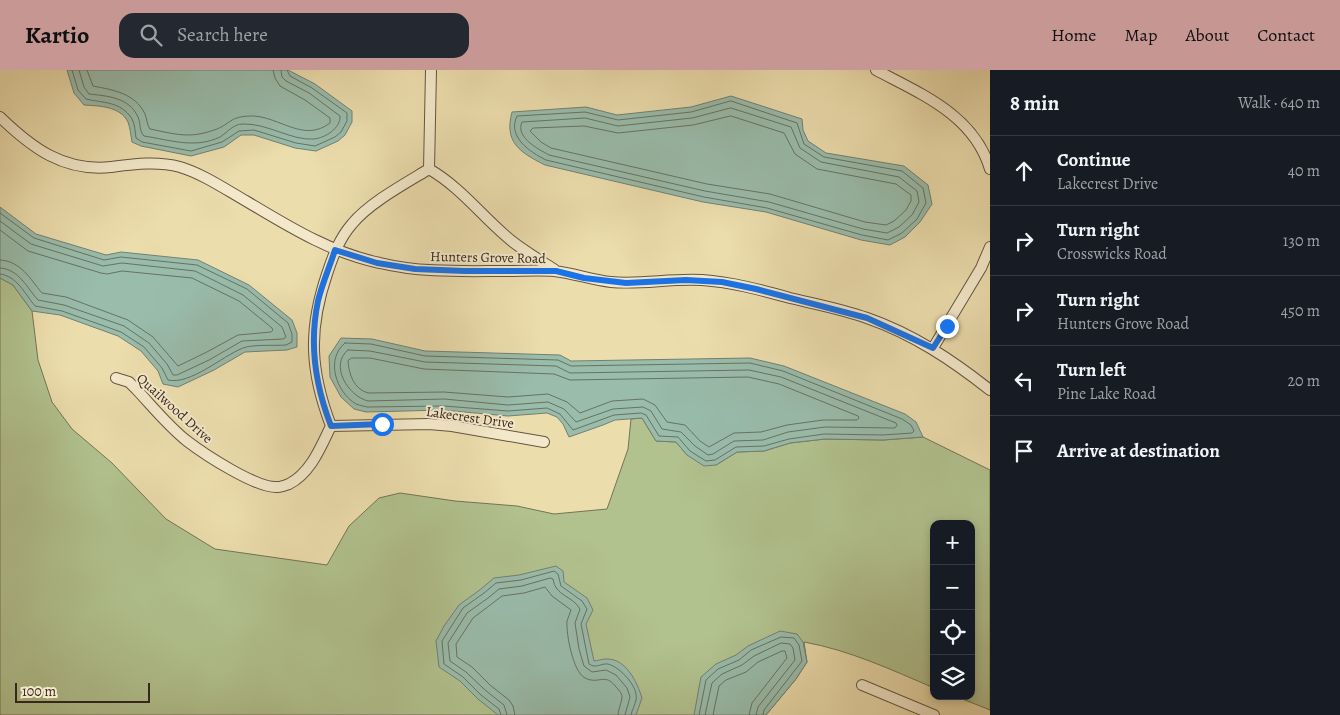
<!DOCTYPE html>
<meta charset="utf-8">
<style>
:root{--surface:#171b24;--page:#242831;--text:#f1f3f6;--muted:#9ea1a6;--line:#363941;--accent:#c59692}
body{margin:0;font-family:Alegreya,serif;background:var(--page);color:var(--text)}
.controls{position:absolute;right:15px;bottom:15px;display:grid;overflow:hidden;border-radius:10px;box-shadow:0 2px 8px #0003}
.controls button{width:45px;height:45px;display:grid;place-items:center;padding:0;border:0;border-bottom:1px solid var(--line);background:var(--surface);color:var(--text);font:25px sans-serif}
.scale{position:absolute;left:15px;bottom:12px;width:135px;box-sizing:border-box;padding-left:5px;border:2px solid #38271e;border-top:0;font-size:14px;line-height:18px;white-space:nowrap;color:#38271e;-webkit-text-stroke:4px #f3e9ca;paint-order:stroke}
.stop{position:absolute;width:15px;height:15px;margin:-11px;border:4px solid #1a73e8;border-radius:50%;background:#fff}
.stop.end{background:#1a73e8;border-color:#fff;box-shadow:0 1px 5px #0008}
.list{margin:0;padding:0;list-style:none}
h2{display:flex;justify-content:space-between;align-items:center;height:65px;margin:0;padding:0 20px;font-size:21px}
h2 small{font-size:16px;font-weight:400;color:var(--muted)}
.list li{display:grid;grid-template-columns:32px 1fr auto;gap:15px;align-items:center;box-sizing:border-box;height:70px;padding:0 20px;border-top:1px solid var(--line)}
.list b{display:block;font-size:19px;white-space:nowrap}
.list p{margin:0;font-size:16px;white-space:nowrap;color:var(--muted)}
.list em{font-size:16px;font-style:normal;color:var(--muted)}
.icon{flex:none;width:28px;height:28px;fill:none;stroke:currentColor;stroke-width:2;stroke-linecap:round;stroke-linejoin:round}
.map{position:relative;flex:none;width:990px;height:645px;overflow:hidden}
header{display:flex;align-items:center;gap:30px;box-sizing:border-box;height:70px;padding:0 25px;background:var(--accent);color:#111}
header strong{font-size:24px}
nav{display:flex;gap:28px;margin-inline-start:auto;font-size:18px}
.search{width:350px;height:45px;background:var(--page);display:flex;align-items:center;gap:12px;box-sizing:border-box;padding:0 18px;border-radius:15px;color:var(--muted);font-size:19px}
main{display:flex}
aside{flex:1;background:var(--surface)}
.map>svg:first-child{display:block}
.green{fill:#b1c28f;stroke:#747456}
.water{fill:#99bcab;stroke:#728073}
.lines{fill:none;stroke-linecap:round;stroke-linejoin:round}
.shore{stroke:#687264;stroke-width:1}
.street-casing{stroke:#655442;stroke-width:12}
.street{stroke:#f3e9ca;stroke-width:10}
.route{stroke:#1a73e8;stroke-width:6}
.labels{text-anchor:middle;stroke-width:4;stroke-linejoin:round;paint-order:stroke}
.street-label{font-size:14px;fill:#38271e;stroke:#f3e9ca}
</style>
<header>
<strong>Kartio</strong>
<div class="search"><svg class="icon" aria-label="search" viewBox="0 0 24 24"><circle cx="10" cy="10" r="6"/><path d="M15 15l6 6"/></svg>Search here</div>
<nav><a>Home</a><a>Map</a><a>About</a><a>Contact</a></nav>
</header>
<main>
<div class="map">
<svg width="990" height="645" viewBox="0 0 990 645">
<rect width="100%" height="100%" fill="#ecddad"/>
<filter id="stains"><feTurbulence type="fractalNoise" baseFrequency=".004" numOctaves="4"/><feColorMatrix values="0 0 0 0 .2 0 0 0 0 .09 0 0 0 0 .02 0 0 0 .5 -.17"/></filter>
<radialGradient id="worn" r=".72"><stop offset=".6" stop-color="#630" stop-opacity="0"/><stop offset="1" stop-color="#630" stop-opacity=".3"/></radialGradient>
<path class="green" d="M0 208 13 215 32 241 38 290 52 332 72 359 112 393 166 449 215 479 327 495 349 456 379 428 400 423 455 431 517 436 554 444 607 439 628 379 631 349 642 348 656 371 676 372 687 385 716 395 737 382 764 381 790 373 825 369 883 370 923 367 990 400V640L955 626H971V454H934V618C892 600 849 580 804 572L807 592 796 609 766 645H0Z"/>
<path class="water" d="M67 0H288L315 14 352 41V52L345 65 338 71 316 81 295 78 254 65H241L224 77 191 86 141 76 132 72C131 66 130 57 128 52 120 36 99 36 84 35L74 23Z
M731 26 802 49 803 60 808 71 826 83 904 96 928 115 932 134 920 152 905 167 890 175 861 170 766 142 703 132 545 95C519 82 504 72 512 42L586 37 617 45 691 37Z
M0 137 36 164 106 185 121 182 198 190 249 215 292 250 297 263V277L287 280 245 282 214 300 178 317 163 314 158 301 141 281 118 266 60 245 32 241 13 215 0 208Z
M341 268 372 269 425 281 560 285 571 291 750 288 784 296 905 344 916 352 923 367 883 370 825 369 790 373 764 381 737 382 716 395 704 396 687 385 676 372 656 371 642 348 615 350 603 355 569 367 563 354 557 347 547 343 508 346 443 340 366 342 354 339 341 327 330 307 329 286Z
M556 496 563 501 564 512 587 528 593 540 586 554 594 591C597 591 602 589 606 589 626 588 637 612 642 628L636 645H498L478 629 460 611 439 597 436 571 444 556 459 535 481 519 494 508 519 505Z
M780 561 797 564 803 572 807 592 796 609 766 645H694L701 607 716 594 736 585 748 576Z"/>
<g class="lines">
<path class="shore" d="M72 0 78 20 86 29C102 33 121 31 132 49 135 54 135 62 136 68L142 72 191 81 222 72 239 61 254 60 296 73 315 76 335 67 341 62 347 51V43L312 18 290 6 287 0
M79 0 84 17 89 24C107 26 129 27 138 47 141 54 139 61 144 66 170 70 195 79 220 67 228 62 233 54 243 54 267 53 292 71 314 69 325 68 341 58 340 46L309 23 286 11 282 7 281 0
M87 0 93 16C113 20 135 23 145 44 147 49 147 55 150 59 175 64 189 69 214 60 232 54 228 46 253 46 280 47 304 73 330 53V48L305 30 280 16 275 8 273 0
M731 31 797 53 804 74 824 87 902 101 923 118 926 133 917 149 902 163 888 170 862 165 767 138 704 127 546 90C530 82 507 67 517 46L585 42 618 50 691 42Z
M731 38 791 57 800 78 821 92 899 107 917 121 919 132 912 145 899 157 887 163 863 159 769 132 705 121 549 85C538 79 515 67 522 52L585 48 618 56 692 48Z
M731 46 784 63 795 84 817 99 896 114 911 125V131L906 140 894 151 886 155 865 152 770 124 707 114 551 78 541 72 530 61 533 58 584 56 618 63 693 55Z
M0 143 34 168 104 190 121 187 197 195 247 219 288 253 292 264V272L286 275C275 276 253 274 243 278 222 286 191 315 168 310L162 298 144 277 121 262 62 241 35 236C25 224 17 206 0 204
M0 151 31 174 103 196 122 193 195 201 243 225 282 257 286 267 283 269 242 271 209 290 177 305H173L167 294 149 273 124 256 64 235 38 230C27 218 19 199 0 198
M0 160 28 181 101 203 107 204 122 201 192 208 239 231 272 258 273 260 271 262 238 265 205 283 178 296 153 267 128 250 66 227 42 223C30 209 21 191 0 190
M345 273 371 274 425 286 558 290 571 296 750 293 783 301 902 349 911 355 914 361 912 363 883 365 824 364 789 369 764 376 736 377 715 390 706 391 690 381 678 367 659 366 646 345 641 343 614 345 573 360 560 344 547 338 508 341 444 336 367 337C363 336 359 335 356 334 336 322 325 289 345 273Z
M348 280 370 281 425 292 556 296 570 303 749 300 781 307 896 353 897 355 895 358 825 357 788 362 763 370 734 371 713 384 708 385 695 376 681 362 662 359 651 341 643 337 613 339 576 352 564 339 548 332 508 335 444 329 368 331C348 326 329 295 348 280Z
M352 288H370L424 299 554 304 570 310 748 307 779 314 858 346 859 348 857 350H823L787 355 761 362 734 363 709 377 700 371 685 355 667 352 655 335 643 329 612 331 580 343 567 332 548 324 508 327 444 322 368 323C354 319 349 305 348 291Z
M501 645 499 639 481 625 463 607 444 594 442 571 463 538 484 523 496 513 521 510 554 501 558 504 561 516 582 531 587 539 581 554 589 594C596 599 601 593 608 594 620 597 639 617 636 630 635 635 632 640 631 645
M507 645 504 635 485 620 466 602 450 591 448 573 467 543 488 528 499 519 522 516 550 508 553 509C555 526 573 526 580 539L575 553 579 579 584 596 592 602 606 600 616 605 627 618 630 627 625 645
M515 645 513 636 509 630 490 615 472 597 457 587 456 574 473 548 502 526 524 523 545 517 552 526 571 540C570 544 568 547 567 551 566 564 573 602 585 608 599 615 605 602 616 617 618 619 622 623 622 627 622 632 618 639 618 645
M699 645 706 610 718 599 739 590 751 580 781 567 794 568 799 575 802 591 764 640 763 645
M705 645 712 613 722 604 742 595 754 586 781 573 790 574 793 578 795 590 758 637 756 645
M713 645 719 616 726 610 746 602 758 592 782 581H785L787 588 752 633 749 645"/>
<defs>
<path id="street" d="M876 0C921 24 974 45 990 99
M0 47C32 78 64 102 111 97 135 94 157 91 180 97 203 104 225 119 246 131 288 156 331 183 380 193 421 203 464 201 506 201 522 201 539 200 554 201 573 203 592 210 611 212 641 215 671 208 702 210 732 212 761 220 790 228 815 234 842 239 867 248 913 264 952 290 990 320
M429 99C462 118 484 149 513 172 526 182 541 191 555 200
M933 278 981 198 990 177
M116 308 129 312 136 319C152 336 168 356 187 371 204 384 257 419 278 417 281 417 286 415 289 414 311 403 321 376 331 356 310 301 308 260 327 204 333 186 339 169 352 154 369 133 406 113 429 99L431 0
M331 356 429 354 452 356 544 372
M862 615 934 645"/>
</defs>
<use href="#street" class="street-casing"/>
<use href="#street" class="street"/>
</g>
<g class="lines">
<path class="route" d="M382 354 331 356C315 315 309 274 318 231 322 214 330 196 335 180L377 193 415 199 465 201H556L584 208 626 213 686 210 722 212 756 219 867 248 933 278 947 256"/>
</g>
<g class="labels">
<g class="street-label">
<text transform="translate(488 187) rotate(1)" y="5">Hunters Grove Road</text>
<text transform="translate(175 338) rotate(42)" y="5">Quailwood Drive</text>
<text transform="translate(470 347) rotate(8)" y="5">Lakecrest Drive</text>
</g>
</g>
<rect width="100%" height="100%" filter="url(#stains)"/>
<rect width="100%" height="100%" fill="url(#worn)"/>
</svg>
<div class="controls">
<button>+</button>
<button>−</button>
<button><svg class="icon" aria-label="locate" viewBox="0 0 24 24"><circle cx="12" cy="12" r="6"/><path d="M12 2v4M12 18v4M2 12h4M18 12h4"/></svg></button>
<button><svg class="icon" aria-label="layers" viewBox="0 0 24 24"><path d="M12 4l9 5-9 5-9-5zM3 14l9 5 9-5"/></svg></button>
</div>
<div class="scale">100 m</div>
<div class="stop" style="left:382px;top:354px"></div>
<div class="stop end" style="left:947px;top:256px"></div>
</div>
<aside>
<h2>8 min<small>Walk · 640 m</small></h2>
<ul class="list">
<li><svg class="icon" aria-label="ahead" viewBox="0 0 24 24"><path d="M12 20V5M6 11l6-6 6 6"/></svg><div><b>Continue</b><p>Lakecrest Drive</p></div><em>40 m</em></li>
<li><svg class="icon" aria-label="right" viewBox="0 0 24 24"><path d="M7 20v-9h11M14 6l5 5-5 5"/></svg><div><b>Turn right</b><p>Crosswicks Road</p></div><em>130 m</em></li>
<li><svg class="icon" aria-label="right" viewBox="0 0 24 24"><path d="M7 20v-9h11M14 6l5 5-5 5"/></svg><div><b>Turn right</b><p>Hunters Grove Road</p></div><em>450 m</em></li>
<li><svg class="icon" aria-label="left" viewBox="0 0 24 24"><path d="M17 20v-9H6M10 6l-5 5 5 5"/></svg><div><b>Turn left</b><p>Pine Lake Road</p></div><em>20 m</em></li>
<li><svg class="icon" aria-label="arrive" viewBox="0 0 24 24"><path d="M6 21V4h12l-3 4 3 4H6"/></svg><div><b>Arrive at destination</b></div></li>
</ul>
</aside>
</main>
